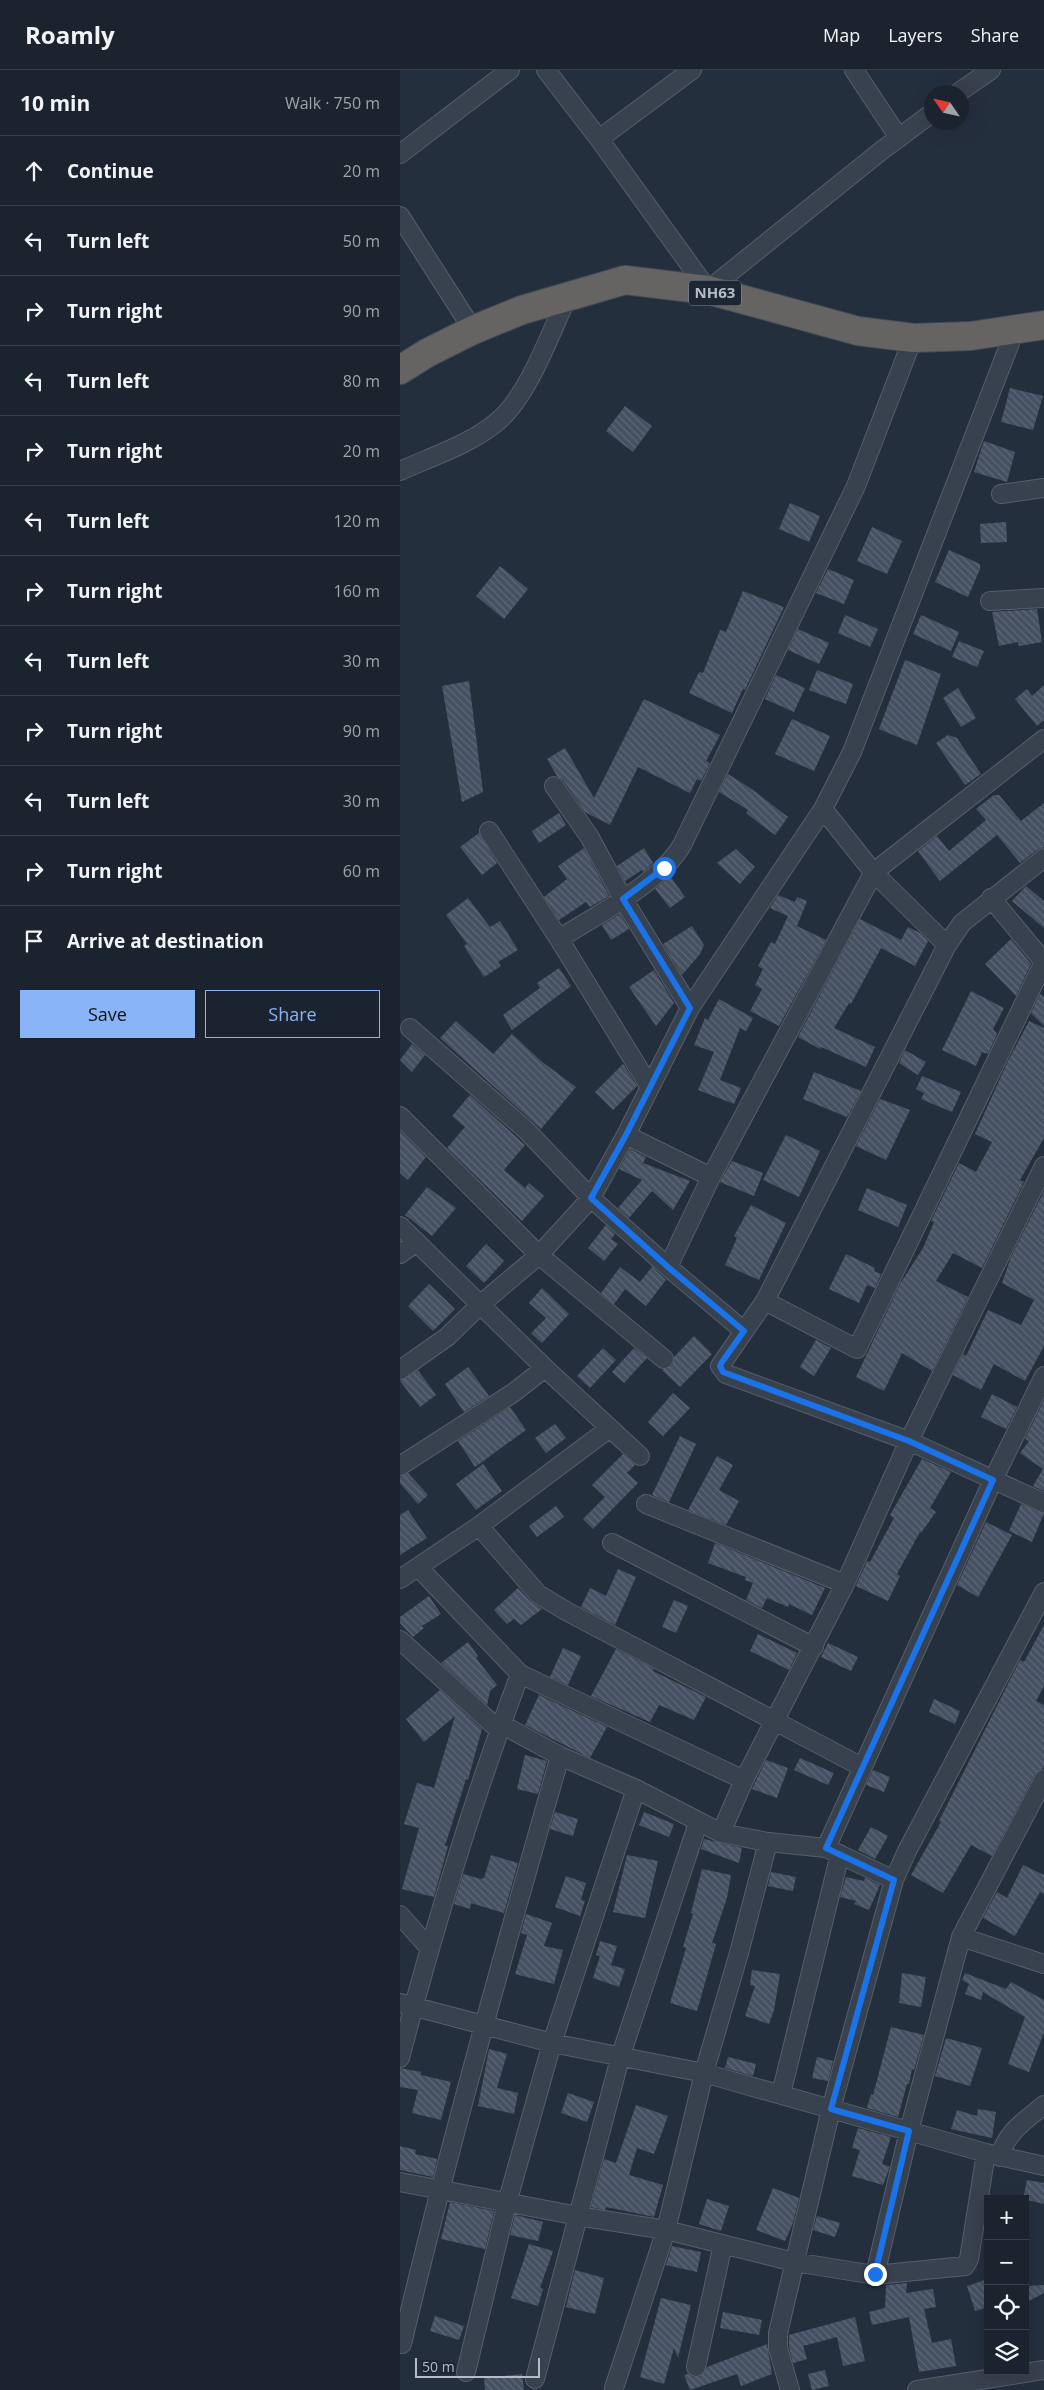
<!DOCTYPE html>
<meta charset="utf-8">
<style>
:root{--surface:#1b232e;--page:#282f3a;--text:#f1f3f6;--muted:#a0a4aa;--line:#39404a;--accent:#8ab4f8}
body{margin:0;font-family:"Open Sans",sans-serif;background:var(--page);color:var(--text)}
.controls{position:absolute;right:15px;bottom:15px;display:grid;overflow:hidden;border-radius:0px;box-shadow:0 5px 20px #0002}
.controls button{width:45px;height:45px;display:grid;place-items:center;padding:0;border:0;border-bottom:1px solid var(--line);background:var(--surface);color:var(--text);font:25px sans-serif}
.compass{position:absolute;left:524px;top:15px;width:45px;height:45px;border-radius:50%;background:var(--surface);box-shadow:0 5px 20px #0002;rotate:304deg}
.scale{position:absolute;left:15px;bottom:12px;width:125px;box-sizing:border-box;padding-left:5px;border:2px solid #b4bcc9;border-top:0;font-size:14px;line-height:18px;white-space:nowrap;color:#b4bcc9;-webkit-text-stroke:4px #1d2633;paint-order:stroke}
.stop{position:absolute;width:15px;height:15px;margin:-11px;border:4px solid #1a73e8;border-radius:50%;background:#fff}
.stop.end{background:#1a73e8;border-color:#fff;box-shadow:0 1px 5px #0008}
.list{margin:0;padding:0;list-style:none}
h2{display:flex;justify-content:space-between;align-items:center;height:65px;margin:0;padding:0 20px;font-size:21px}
h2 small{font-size:16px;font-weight:400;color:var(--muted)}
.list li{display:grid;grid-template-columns:32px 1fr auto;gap:15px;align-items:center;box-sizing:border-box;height:70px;padding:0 20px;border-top:1px solid var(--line)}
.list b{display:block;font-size:19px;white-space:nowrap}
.list em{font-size:16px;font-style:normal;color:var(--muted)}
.actions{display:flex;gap:10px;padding:15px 20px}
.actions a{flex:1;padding:11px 0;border:1px solid var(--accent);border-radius:0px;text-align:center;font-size:18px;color:var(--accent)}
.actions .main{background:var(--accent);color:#111}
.icon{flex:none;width:28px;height:28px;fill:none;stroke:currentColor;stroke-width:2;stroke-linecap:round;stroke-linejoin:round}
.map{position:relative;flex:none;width:644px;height:2320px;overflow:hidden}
header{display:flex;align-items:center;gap:30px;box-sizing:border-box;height:70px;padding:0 25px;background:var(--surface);border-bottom:1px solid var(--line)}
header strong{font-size:24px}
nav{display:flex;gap:28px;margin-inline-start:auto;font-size:18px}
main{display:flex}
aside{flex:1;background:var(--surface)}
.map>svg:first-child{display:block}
.building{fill:url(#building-back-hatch)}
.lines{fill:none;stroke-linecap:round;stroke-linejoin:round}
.minor-casing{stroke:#565f6c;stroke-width:20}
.trunk-casing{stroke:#434c59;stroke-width:30}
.minor{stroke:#38414e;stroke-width:18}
.trunk{stroke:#656462;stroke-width:28}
.route{stroke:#1a73e8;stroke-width:6}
.labels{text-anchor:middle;stroke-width:4;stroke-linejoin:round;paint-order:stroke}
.shield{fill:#1d2633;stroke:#878f9c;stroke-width:1}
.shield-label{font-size:15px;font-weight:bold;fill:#b4bcc9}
</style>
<header>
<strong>Roamly</strong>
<nav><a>Map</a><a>Layers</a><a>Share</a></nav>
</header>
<main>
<aside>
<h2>10 min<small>Walk · 750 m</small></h2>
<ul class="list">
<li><svg class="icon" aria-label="ahead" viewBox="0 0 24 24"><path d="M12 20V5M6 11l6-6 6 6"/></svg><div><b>Continue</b></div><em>20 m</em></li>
<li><svg class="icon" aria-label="left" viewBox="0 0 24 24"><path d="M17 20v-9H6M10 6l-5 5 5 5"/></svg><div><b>Turn left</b></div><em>50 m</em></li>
<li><svg class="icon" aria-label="right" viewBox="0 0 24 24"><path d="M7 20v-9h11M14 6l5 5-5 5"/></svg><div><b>Turn right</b></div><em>90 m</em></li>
<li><svg class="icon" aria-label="left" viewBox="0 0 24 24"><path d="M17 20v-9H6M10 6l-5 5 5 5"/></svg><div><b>Turn left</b></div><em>80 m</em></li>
<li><svg class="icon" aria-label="right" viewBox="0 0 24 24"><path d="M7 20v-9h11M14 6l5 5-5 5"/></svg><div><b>Turn right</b></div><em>20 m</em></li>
<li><svg class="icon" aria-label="left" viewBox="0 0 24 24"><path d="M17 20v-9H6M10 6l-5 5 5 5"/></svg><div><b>Turn left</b></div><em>120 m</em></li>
<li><svg class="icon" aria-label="right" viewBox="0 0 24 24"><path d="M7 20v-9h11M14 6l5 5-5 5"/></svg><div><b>Turn right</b></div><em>160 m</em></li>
<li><svg class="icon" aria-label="left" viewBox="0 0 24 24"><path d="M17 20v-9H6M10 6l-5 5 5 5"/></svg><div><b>Turn left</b></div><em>30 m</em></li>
<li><svg class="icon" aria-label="right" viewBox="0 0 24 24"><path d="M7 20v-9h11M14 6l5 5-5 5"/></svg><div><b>Turn right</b></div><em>90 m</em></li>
<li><svg class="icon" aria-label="left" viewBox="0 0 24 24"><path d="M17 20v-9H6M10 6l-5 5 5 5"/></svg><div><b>Turn left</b></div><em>30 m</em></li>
<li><svg class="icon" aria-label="right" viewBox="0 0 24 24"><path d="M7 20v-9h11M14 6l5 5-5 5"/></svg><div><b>Turn right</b></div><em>60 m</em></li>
<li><svg class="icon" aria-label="arrive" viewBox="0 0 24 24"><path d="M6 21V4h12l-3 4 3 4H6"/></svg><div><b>Arrive at destination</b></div></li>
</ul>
<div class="actions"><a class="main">Save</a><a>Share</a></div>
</aside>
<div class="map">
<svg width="644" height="2320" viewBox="0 0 644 2320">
<defs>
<pattern id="building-back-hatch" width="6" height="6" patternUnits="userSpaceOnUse" patternTransform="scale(1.25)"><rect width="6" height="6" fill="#455162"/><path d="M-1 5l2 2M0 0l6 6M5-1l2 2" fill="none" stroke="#5d6877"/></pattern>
</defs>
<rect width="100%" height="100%" fill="#242f3e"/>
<path class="building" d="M610 318 643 326 633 360 601 352Z
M225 336 252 356 233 382 206 361Z
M584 371 615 382 607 412 574 402Z
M390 433 420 446 409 472 379 459Z
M606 452 607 472 581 473 580 454Z
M472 457 502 471 487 504 457 491Z
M549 480 580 494V499L568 527 535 512Z
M100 496 128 519 104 549 76 526Z
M428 499 454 510 444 534 416 523Z
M343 521 384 537 345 620 343 619 332 643 289 623 299 602 303 603 320 560 326 562Z
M637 539 642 572 619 576 618 572 599 576 592 542Z
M445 545 478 559 470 577 438 563Z
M521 545 559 562 551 581 513 564Z
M398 559 429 573 419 594 388 580Z
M559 571 584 581 577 597 552 587Z
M505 590 541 604 517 675 479 659Z
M417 600 453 614 446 634 409 620Z
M376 605 405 618 394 642 365 629Z
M69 611 83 722 62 732 42 616Z
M644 615V650L637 656 615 629 627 619 632 626Z
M558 618 576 648 561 657 543 628Z
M244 629 320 665 306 691 310 693 301 711 297 709 290 723 238 697 210 755 185 742 163 710 157 706 147 689 165 678 194 728Z
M392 649 430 666 414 701 375 684Z
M548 665 557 668 581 704 565 715 536 673Z
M328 704 353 720 388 747 375 765 346 743 348 740 319 722Z
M594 725H599L621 751 644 733V777L637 780 620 793 597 765 540 811 518 781 537 766 549 781 586 750 576 739Z
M159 743 166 755 139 773 132 761Z
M79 763 97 793 82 805 60 777Z
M184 778 209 826 190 837 186 832 159 850 144 827 167 809 158 796Z
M244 778 253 793 243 802 242 800 225 811 217 796Z
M336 779 355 797 340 814 317 793Z
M270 806 285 827 270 838 255 819Z
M626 816 644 831V858L612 831Z
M378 825 395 832 397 827 407 831 397 856 426 870 379 956 350 941 362 919 355 915 363 899 358 896 371 872 375 874 388 846 370 838Z
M68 828 90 857 100 851 118 880 98 892 101 896 84 907 64 876 67 874 46 845Z
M220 844 229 859 211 870 202 855Z
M460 849 501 870 508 857 520 863 528 871 515 896 481 878 451 934 449 933 434 958 475 977 466 997 421 977 420 979 398 967Z
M292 856 304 875 300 884 282 905 263 874Z
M611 869 631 894 616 926 585 894Z
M159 898 171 916 112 960 103 945 140 918 137 913Z
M254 900 274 933 256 956 229 917Z
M571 921 604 938 593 959 597 964 588 984 582 982 576 996 542 980Z
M640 924 644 927V956L631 943Z
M319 929 353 948 346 961 340 958 320 1010 341 1018 334 1034 298 1020 314 982 294 975 305 948 308 950Z
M56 951 93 984 112 964 141 991 176 1017 141 1059 40 968Z
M629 951 644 958V1068L620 1110 624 1112 582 1198 553 1183 536 1211 568 1227 532 1301 502 1283 484 1321 456 1307 500 1214 523 1178 534 1152 531 1151 559 1093 576 1102 592 1072 575 1064 607 993Z
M12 974 25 985 12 1002 0 990Z
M505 980 526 992 518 1005 499 993Z
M223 994 237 1016 213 1040 195 1022Z
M414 1002 461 1021 447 1047 403 1029Z
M522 1006 561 1022 552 1042 521 1029 524 1023 516 1019Z
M70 1025 125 1075 104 1100 125 1118 129 1113 144 1126 122 1151 47 1078 65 1057 52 1046Z
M480 1029 510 1040 486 1090 456 1076Z
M0 1061 26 1087 8 1110 0 1103Z
M386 1065 420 1081 399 1127 363 1110Z
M230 1079 246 1087 243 1093 290 1111 273 1140 252 1121 229 1148 218 1138 242 1110 219 1099Z
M332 1091 363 1103 354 1126 320 1112Z
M27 1117 56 1138 32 1166 5 1145Z
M467 1118 507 1135 498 1157 458 1140Z
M644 1121V1276L625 1311 594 1294 581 1320 553 1305 563 1284 566 1286 588 1240 621 1255 634 1230 602 1213 611 1187Z
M351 1135 386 1153 359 1210 325 1195 337 1168 334 1166Z
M206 1155 215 1164 211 1169 218 1174 204 1191 188 1178Z
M86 1174 104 1191 84 1213 66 1196Z
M446 1184 475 1198 474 1201 481 1204 475 1218 467 1215 459 1233 429 1219Z
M220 1197 240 1212 252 1197 266 1210 246 1236 225 1219 214 1234 201 1223Z
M29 1214 55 1239 33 1261 8 1236Z
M142 1218 169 1244 142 1273 131 1263 146 1248 129 1233Z
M294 1266 312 1284 280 1317 262 1300 272 1296 274 1287Z
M416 1270 431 1278 414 1306 400 1297Z
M203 1278 216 1290 190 1318 177 1306Z
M234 1278 247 1288 224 1313 212 1302Z
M68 1297 89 1326 64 1342 45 1314Z
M18 1300 36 1325 20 1337 0 1311Z
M273 1323 290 1338 263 1366 248 1352Z
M592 1324 617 1337 606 1359 581 1347Z
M644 1330V1421L633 1416 643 1399 620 1383 629 1371 625 1369Z
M110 1337 126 1360 75 1397 58 1371Z
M155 1354 166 1368 146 1383 135 1368Z
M280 1366 296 1374 269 1432 252 1425Z
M223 1384 235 1395 227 1403 238 1413 193 1459 183 1449 205 1427 192 1415Z
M317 1386 333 1395 319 1420 339 1431 326 1455 288 1440Z
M522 1389 551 1402 530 1438 536 1442 521 1463 520 1462 497 1504 500 1506 488 1531 456 1516 467 1491 470 1492 494 1448 490 1445Z
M83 1394 102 1421 76 1440 56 1414Z
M8 1403 28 1425 18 1434 0 1413V1407Z
M621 1434 644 1443 632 1472 609 1461Z
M156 1436 164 1447 137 1467 129 1456Z
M8 1440 27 1468 0 1485V1445Z
M586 1452 612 1465 578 1527 557 1515Z
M315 1473 425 1518 412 1545 389 1534 388 1537 367 1528 362 1538 346 1530 353 1513 345 1510 346 1507 308 1493Z
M218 1499 236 1507 215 1555 181 1537 190 1518 206 1526Z
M118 1518 130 1531 142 1539 121 1555 114 1549 107 1554 94 1540Z
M29 1526 41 1544 22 1556 24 1558 13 1567 0 1553V1547Z
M274 1530 288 1536 276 1563 262 1557Z
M644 1555V1616L636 1631 644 1635V1697L635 1704 592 1786 571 1775 543 1823 511 1805 541 1752 539 1751 620 1590 624 1592Z
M358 1564 397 1583 389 1600 350 1581Z
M68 1572 78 1586 76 1588 97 1615 90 1621 87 1635 41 1593Z
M428 1573 458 1587 451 1601 421 1587Z
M163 1578 181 1586 168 1615 150 1607Z
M216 1579 254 1599 253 1601 306 1627 294 1650 259 1635 250 1652 191 1626Z
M40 1620 82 1659 68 1710 66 1709 45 1776H48L34 1827 2 1819 19 1758 4 1754 17 1713 34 1718 55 1646 24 1672 6 1649Z
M139 1625 207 1657 190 1688 125 1655Z
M534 1629 560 1641 555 1654 529 1642Z
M125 1685 147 1691 138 1724 117 1719Z
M400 1688 434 1703 428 1715 394 1700Z
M366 1690 388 1698 377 1728 352 1719Z
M473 1700 490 1707 484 1722 466 1715Z
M155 1742 178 1749 173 1766 150 1759Z
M244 1742 274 1754 269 1767 239 1755Z
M471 1757 488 1766 475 1789 458 1780Z
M304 1769 342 1778 339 1793 301 1779Z
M91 1785 118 1793 104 1843 71 1833 70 1839 54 1834 63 1804 81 1809 84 1808Z
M227 1785 258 1791 245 1848 213 1842Z
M623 1795 644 1805V1824L640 1822 615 1866 583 1848 597 1822 607 1828Z
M302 1799 331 1805 327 1828 312 1873 316 1874 297 1941 270 1933 286 1878 283 1877 293 1844 291 1843Z
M371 1802 396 1807 393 1821 368 1816Z
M166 1806 186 1813 181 1830 185 1831 180 1846 155 1837Z
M446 1807 464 1811 465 1808 480 1815 469 1840 454 1834 456 1831 440 1827Z
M126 1844 152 1853 144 1876 163 1880 154 1914 115 1904 127 1865 121 1863Z
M200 1871 217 1876 211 1895 225 1899 219 1917 193 1908 200 1886 196 1885Z
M352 1900 380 1904 374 1940 369 1954 345 1946 355 1916 350 1915Z
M502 1903 526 1907 521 1937 499 1933Z
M565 1903 606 1919 611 1912 644 1930V1962L629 2002 608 1994 625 1947 583 1922 581 1930 565 1924 569 1914 562 1910Z
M491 1957 524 1965 514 2000 512 1999 509 2014H507L498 2047 467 2038 471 2024 473 2025Z
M546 1968 582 1978 570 2016 535 2006Z
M89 1979 107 1984 97 2018 118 2023 114 2044 78 2036Z
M328 1987 356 1994 353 2006 325 1998Z
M417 1987 433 1991 428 2011 412 2008Z
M0 1998 21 2002V2005L51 2012 41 2050 12 2043 18 2020 0 2017Z
M168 2023 194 2032 187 2052 161 2043Z
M236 2035 268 2046 254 2084 237 2078 229 2105 263 2115 254 2147 206 2137 205 2140 191 2137 204 2089 216 2093Z
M578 2039 596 2042 592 2068 551 2059 557 2040 577 2046Z
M458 2058 491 2067 482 2094 490 2097 483 2115 452 2106 460 2080 452 2078Z
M0 2076 16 2080 15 2084 37 2089 33 2107 0 2100Z
M627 2110 644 2113V2134L623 2129Z
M373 2118 399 2128 393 2153 385 2171 356 2160Z
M307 2129 329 2136 321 2161 299 2154Z
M50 2132 94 2141 85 2179 41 2169Z
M115 2145 143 2152 138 2171 110 2165Z
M417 2146 440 2153 435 2167 413 2160Z
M129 2174 153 2181 140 2218 143 2219 138 2236 111 2228Z
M272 2176 301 2182 297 2202 266 2195Z
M175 2200 204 2208 195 2244 166 2237Z
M588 2209V2237L575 2241 567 2216Z
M507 2213 506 2223 533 2219 536 2237 524 2239 532 2273 551 2269 556 2296 519 2302 509 2247 472 2255 469 2242 485 2238 486 2215Z
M644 2215V2223L625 2233V2216Z
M261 2228 291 2235 278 2288 274 2278 264 2314 240 2307Z
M323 2242 362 2250 359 2265 320 2258Z
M35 2246 64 2256 59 2270 30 2261Z
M455 2247 465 2291 443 2296 437 2267 403 2276 407 2289 393 2293 389 2277V2265Z
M367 2274 372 2304 341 2316 337 2304 290 2320 284 2305 288 2304 293 2307H300L307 2297Z
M425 2300 429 2316 412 2320 408 2304Z
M122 2304 124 2320H85L84 2308Z"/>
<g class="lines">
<defs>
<path id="minor" d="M146 0 199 69 308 220 481 81 532 43
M454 0 499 68
M559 22 591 0
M199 69 292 0
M0 84 110 0
M0 146 73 260
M0 401C31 387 73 373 98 351 129 325 150 263 168 226
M601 424 644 418
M590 531 644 528
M154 716 189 766 223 829 290 938
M423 739 474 803 547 875
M89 761 159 869 250 1017
M644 788 562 853 547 875 365 1231 320 1296 326 1304 509 1371 644 1433
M159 869C196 845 260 813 282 775L456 416 513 268
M10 958 126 1060 191 1128 268 1197 344 1261
M0 1046 139 1185 264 1289
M226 1065 311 1107
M0 1156 145 1298 240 1386
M0 1184 17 1172
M268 1197 311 1107 470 809 479 798 644 669
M365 1231 457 1279 644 892 591 828
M0 1300 47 1267 81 1234 139 1185 191 1128 226 1065 290 938 423 739 452 682 615 260
M0 1396 113 1323 145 1298
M246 1434 445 1514
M79 1456 138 1524 166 1541 462 1697
M212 1473 414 1577
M18 1497 120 1604 344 1710 445 1514 509 1371 644 1096
M0 1509 79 1456 210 1358
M0 1570 98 1659
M101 1654 160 1686 236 1719 321 1763 368 1772 426 1778 494 1810
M321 1763 344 1710
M426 1778 593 1410 644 1306
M0 1845 30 1879
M561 1867 644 1894
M0 1933 152 1973 304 2003 586 2083 644 2096
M0 1988C34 1858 73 1729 120 1604
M381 2024 440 1784
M600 2087C606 2062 626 2050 644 2035
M0 2112 178 2146 266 2160 394 2192 475 2205 565 2196 569 2189 586 2083
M475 2205 509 2061 561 1867 644 1709
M2 2274C49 2076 104 1881 160 1686
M296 2297 323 2174
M66 2302 107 2133 152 1973 236 1719
M135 2309 220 1988 298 1753
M214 2318 266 2160 304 2003 339 1883 368 1772
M390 2320 378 2278V2263L431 2039 494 1810 507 1781 644 1522
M517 2320 644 2300"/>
<path id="trunk" d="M0 300 27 283 73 260 122 240 225 210 308 220 458 261 513 268 571 266 644 255"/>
</defs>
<use href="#minor" class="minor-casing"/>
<use href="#trunk" class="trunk-casing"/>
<use href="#minor" class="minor"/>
<use href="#trunk" class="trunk"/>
</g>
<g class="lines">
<path class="route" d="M264 798 223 829 290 938 226 1065 191 1128 268 1197 344 1261 322 1292 320 1296 323 1302 509 1371 593 1410 426 1778 494 1810 431 2039 509 2061 475 2204"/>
</g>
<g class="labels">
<rect class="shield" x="289" y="210.5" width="52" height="25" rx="4"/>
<g class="shield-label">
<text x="315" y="228">NH63</text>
</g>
</g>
</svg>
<div class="controls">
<button>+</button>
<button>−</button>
<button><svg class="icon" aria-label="locate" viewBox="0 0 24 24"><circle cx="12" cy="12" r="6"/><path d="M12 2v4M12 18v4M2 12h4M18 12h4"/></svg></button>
<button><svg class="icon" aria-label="layers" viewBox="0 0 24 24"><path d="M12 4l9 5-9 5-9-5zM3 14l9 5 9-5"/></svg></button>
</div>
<svg class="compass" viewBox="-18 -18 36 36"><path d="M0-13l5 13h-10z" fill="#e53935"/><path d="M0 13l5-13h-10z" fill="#a0a4aa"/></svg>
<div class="scale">50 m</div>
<div class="stop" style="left:264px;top:798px"></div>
<div class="stop end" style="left:475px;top:2204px"></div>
</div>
</main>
